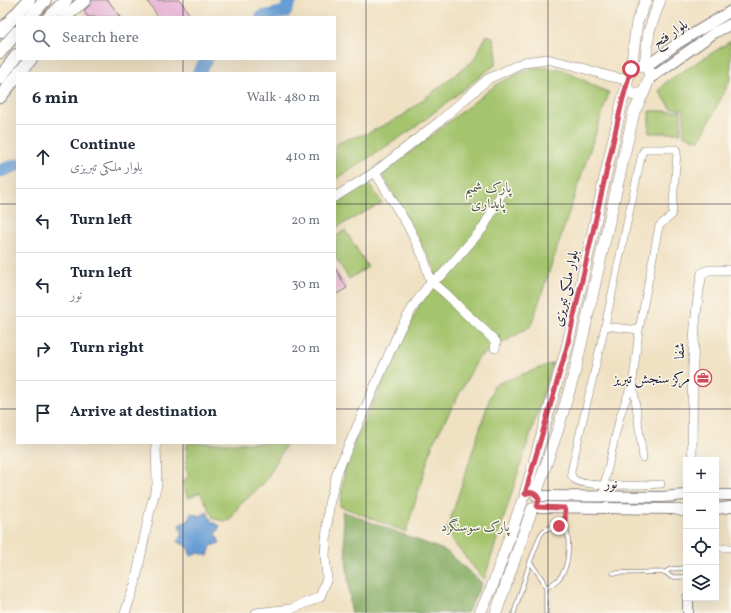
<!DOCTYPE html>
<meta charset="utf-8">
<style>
:root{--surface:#fff;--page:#f2f2f3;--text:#1f2937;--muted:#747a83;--line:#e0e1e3}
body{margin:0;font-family:Vollkorn,Amiri,serif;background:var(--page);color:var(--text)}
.controls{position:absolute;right:12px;bottom:12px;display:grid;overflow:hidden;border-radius:0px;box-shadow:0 4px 16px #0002}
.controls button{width:36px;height:36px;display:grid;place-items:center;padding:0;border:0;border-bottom:1px solid var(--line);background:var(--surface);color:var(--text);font:20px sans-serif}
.stop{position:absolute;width:12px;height:12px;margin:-9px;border:3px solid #d1495b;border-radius:50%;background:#fff}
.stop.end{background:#d1495b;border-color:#fff;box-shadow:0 1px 4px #0008}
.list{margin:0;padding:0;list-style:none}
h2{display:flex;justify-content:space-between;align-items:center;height:52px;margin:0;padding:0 16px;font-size:17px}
h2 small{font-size:13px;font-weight:400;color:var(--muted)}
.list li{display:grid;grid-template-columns:26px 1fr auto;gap:12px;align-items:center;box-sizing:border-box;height:64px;padding:0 16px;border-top:1px solid var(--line)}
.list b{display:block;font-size:15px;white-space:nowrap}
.list p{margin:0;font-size:13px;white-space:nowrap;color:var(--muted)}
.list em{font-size:13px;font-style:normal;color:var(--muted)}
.icon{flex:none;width:22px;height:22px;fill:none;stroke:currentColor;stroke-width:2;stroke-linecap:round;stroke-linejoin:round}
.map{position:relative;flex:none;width:731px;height:613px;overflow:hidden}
.search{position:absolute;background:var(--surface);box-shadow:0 4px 16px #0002;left:16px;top:16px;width:320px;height:44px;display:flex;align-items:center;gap:10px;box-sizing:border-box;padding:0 14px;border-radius:0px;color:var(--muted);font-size:15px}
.panel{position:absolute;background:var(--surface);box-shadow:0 4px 16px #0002;left:16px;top:72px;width:320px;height:372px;border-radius:0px}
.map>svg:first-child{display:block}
.green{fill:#a4c46d;stroke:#637354}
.forest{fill:#83aa60;stroke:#52664e}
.water{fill:#689dd5;stroke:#456088}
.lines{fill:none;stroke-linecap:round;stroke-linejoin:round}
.river{stroke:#689dd5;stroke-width:13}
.building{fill:#e7acd6}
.service-casing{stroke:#89827f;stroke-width:5}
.minor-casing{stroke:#89827f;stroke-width:8}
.tertiary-casing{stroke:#89827f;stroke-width:10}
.secondary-casing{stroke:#89827f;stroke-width:12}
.primary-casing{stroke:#89827f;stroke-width:12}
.trunk-casing{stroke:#89827f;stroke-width:14}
.service{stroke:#fff;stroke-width:3.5}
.minor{stroke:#fff;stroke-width:7}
.tertiary{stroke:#fff;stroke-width:9}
.secondary{stroke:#fff;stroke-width:10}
.primary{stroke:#fff;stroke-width:11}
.trunk{stroke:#fff;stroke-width:12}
.route{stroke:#d1495b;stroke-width:5}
.grid{fill:none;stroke:#22223b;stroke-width:1;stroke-opacity:0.55}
.labels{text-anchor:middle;stroke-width:3;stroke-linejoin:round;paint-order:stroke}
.street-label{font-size:14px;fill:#22223b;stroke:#fbf7ec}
.park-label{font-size:14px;fill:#505b4c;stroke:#fbf7ec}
.poi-label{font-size:14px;fill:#22223b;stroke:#fbf7ec;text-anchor:end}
</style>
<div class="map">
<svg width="731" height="613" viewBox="0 0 731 613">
<rect width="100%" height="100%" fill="#fbf7ec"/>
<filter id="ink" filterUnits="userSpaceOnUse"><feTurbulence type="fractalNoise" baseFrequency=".025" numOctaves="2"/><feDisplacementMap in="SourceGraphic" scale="8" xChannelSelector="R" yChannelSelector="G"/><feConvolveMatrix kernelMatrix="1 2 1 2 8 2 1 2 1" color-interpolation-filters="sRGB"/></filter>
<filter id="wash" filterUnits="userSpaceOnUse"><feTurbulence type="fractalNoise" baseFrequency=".012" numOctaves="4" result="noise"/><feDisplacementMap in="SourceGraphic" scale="16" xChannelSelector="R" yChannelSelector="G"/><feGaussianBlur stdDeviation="0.9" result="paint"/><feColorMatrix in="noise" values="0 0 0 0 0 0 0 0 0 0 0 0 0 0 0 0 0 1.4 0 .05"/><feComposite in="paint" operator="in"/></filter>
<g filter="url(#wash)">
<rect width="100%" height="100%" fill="#f0e1c3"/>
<path class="green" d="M487 35 493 37 497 56 495 65 414 128 335 180V145L344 140 366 134 402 116 473 61Z
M731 41V78L700 140 684 136V110L671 108 659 91 666 82Z
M533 67 561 69 609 93 531 326 479 357 433 443 406 532 340 506 346 460 436 270 382 174 497 84Z
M649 111H681V133H649Z
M368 182 382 203 335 228V203Z
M345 230 368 267 349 279 335 257V237Z
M553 363 484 580 446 533 494 385Z
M187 443H287L265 482 239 506 230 520 226 521 214 519 200 492 188 498 182 482 189 476 186 469Z"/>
<path class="forest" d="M342 511 446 551 482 583 467 613H351Z"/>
<path class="water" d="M207 512 212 522 220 526 216 534 220 543 211 546 208 556 199 553 191 556 187 546 178 542 182 533 179 525 188 521 191 513 200 516Z"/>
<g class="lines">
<path class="river" d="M262 17 285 12 291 0
M198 73 207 59
M0 171 17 165"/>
</g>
<g id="blocks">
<path class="building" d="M92 0H108L120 17H88L84 11 90 5Z
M147 0H180L191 17H158Z
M335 268 347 288 335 295Z"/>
</g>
</g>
<g filter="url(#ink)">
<use href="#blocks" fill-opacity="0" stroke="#89827f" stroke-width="1"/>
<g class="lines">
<defs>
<path id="service" d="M530 562 542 579 546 588V613
M665 572 671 577H686
M613 573 665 572 671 569 686 568
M546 588C552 584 558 581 561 576 570 564 570 538 565 525
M514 613 530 562 540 536C544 527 556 526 565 525V509"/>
<path id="minor" d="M605 326 639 330
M633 383 643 458
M603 497 604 485 620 416 633 380 639 330 659 226 672 215 677 153 676 149H645L642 153 605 326 571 471C571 474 571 477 574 479 582 488 646 485 661 484
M716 548H731"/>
<path id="tertiary" d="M335 197 375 172 440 121 488 79 524 62 547 59 576 66 608 76 628 80
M495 348 496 342C484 329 471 319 459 307 450 297 442 289 431 282L442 275 483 228 503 191
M692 460C693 398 690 335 702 273L709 270H731
M125 613 135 584 150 510 157 485 156 443
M256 613 291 609 320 597 327 578 325 554 329 504 338 470 400 329 415 304 431 282 423 256 408 226 375 172"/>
<path id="secondary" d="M647 66 678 43 731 11
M649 79 714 33 731 24
M716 495H731
M537 496 662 497 685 495
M537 507 674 509 683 511
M716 509 731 507
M688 613V598"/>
<path id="primary" d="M642 65C655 68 647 84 644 92 620 105 623 66 642 65Z
M645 65 649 31 660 0
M631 69 637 22 646 0
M525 494 567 347 622 102 627 86
M536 494 558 429 575 371 634 112 644 92
M480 613 492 587 522 502
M496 613 532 509"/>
<path id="trunk" d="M30 17 45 0
M49 17 66 0
M65 17 85 0
M0 32 29 0
M0 52 17 32
M19 73 31 59
M0 78 17 55
M0 97 17 76"/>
</defs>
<use href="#service" class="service-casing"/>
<use href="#minor" class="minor-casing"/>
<use href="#tertiary" class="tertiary-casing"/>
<use href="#secondary" class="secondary-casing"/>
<use href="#primary" class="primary-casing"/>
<use href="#trunk" class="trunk-casing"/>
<use href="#service" class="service"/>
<use href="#minor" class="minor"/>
<use href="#tertiary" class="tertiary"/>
<use href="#secondary" class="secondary"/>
<use href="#primary" class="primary"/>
<use href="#trunk" class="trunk"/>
</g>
</g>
<g class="lines" filter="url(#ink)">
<path class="route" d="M559 526 565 525V508L537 507 539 499C536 493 531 491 525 494L567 347 622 102 631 69"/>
</g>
<path class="grid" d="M183 0V17M366 0V613M548 0V613M183 59V73M0 204H17M335 204H731M0 409H17M335 409H731M183 443V613"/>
<defs>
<symbol id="office-ring" viewBox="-11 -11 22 22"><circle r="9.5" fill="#fbf7ec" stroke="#d1495b" stroke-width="1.5"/><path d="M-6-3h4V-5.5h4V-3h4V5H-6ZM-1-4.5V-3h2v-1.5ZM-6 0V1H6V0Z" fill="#d1495b"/></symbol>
</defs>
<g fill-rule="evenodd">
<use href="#office-ring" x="693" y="368" width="20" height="20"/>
</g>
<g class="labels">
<g class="street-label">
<text transform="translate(670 33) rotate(-34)" y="5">بلوار فتح</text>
<text transform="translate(565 288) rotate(-78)" y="5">بلوار ملکى تبریزى</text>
<text transform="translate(679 351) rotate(-89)" y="5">شفا</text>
<text x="611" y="488">نور</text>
</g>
<g class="park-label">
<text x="488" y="192">پارک شمیم<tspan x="488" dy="16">پایداری</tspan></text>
<text x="475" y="531">پارک سوسنگرد</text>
</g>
<g class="poi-label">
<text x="690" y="383">مرکز سنجش تبریز</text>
</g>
</g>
</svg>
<div class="controls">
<button>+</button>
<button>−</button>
<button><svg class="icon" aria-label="locate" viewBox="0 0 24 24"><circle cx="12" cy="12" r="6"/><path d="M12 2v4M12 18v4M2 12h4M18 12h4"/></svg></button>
<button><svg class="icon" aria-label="layers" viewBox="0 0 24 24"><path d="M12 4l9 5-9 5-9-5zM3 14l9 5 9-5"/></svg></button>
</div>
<div class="stop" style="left:631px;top:69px"></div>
<div class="stop end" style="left:559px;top:526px"></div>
<div class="search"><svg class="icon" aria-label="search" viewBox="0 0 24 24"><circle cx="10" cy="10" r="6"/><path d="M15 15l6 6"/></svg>Search here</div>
<section class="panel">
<h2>6 min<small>Walk · 480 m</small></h2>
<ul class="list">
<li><svg class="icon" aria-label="ahead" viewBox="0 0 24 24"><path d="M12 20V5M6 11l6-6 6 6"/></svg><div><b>Continue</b><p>بلوار ملکى تبریزى</p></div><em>410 m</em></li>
<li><svg class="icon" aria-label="left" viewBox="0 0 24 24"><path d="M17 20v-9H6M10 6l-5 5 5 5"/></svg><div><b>Turn left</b></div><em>20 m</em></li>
<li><svg class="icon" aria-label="left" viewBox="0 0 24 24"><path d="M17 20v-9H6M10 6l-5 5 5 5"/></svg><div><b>Turn left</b><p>نور</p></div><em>30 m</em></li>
<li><svg class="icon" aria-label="right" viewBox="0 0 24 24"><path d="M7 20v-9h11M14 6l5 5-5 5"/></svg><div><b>Turn right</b></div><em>20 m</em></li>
<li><svg class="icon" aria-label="arrive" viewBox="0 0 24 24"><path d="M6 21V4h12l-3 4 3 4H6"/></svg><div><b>Arrive at destination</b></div></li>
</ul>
</section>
</div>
